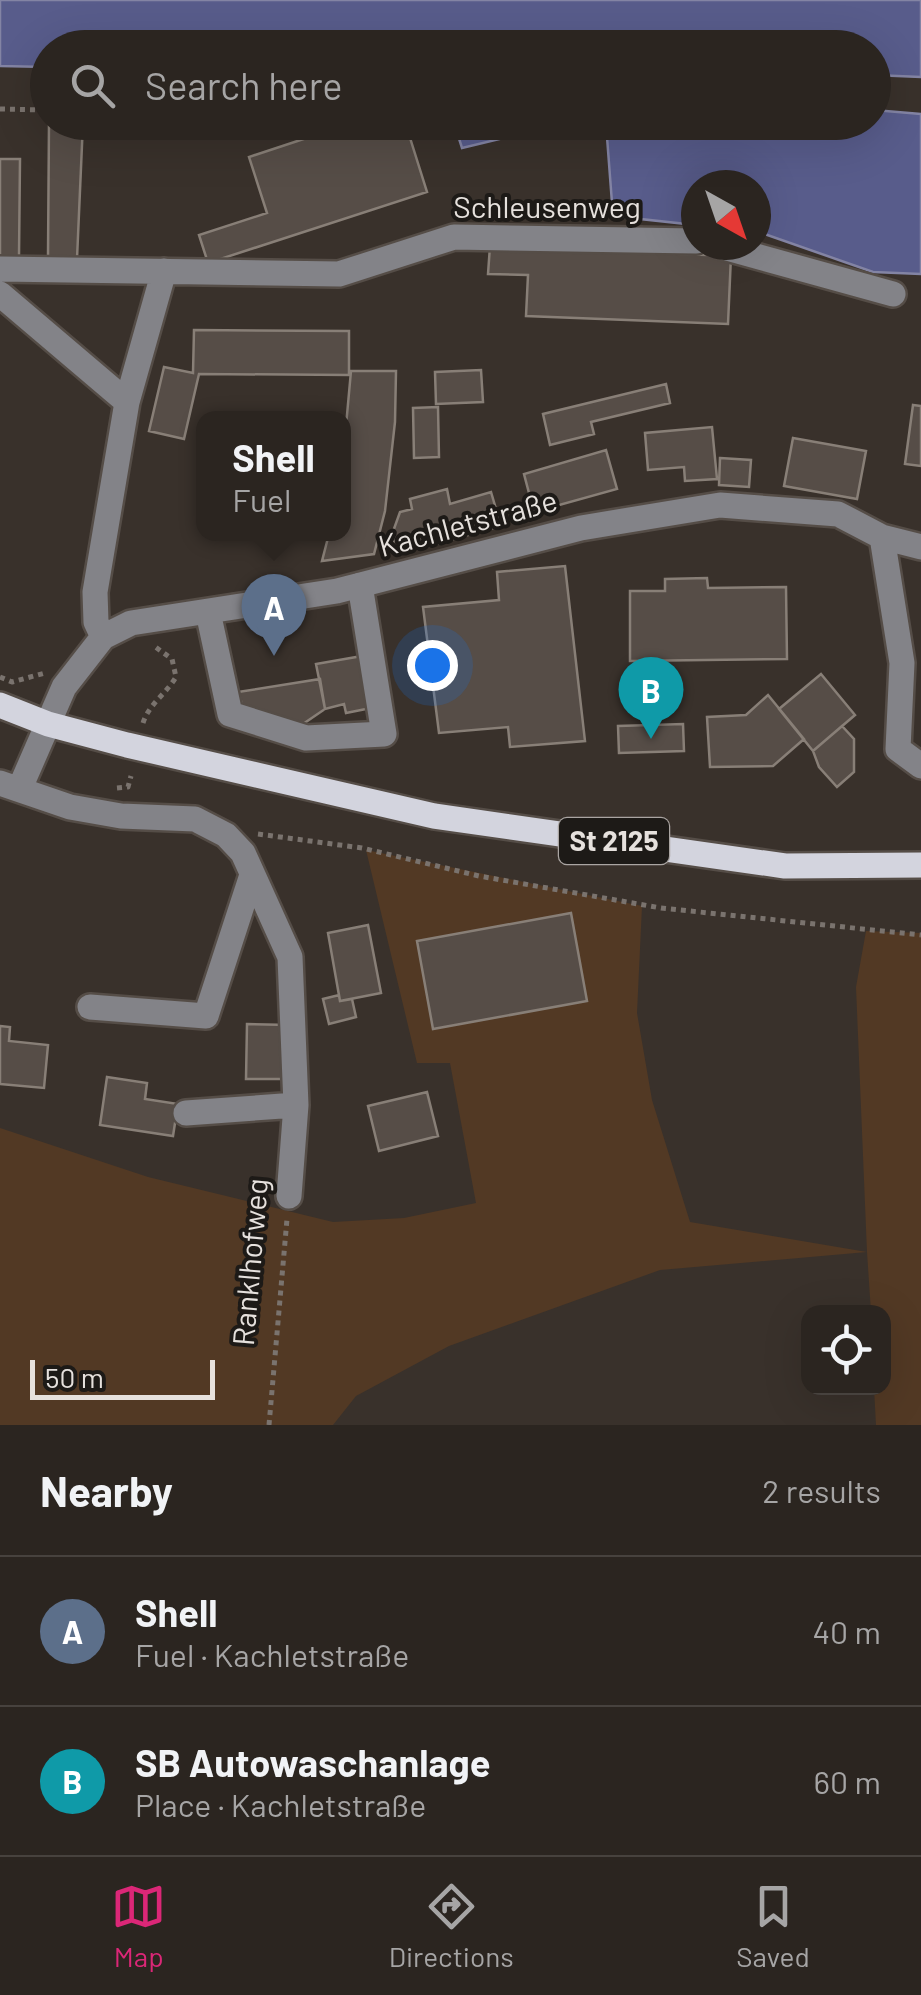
<!DOCTYPE html>
<meta charset="utf-8">
<style>
:root{--surface:#2b2520;--page:#37312d;--text:#f1f3f6;--muted:#a6a5a5;--line:#47423e;--accent:#db2777}
body{margin:0;font-family:Barlow,sans-serif;background:var(--page);color:var(--text)}
.controls{position:absolute;right:30px;bottom:30px;display:grid;overflow:hidden;border-radius:20px;box-shadow:0 10px 40px #0002}
.controls button{width:90px;height:90px;display:grid;place-items:center;padding:0;border:0;border-bottom:2px solid var(--line);background:var(--surface);color:var(--text);font:50px sans-serif}
.compass{position:absolute;left:681px;top:170px;width:90px;height:90px;border-radius:50%;background:var(--surface);box-shadow:0 10px 40px #0002;rotate:140deg}
.scale{position:absolute;left:30px;bottom:25px;width:185px;box-sizing:border-box;padding-left:10px;border:5px solid #e6e1dd;border-top:0;font-size:28px;line-height:35px;white-space:nowrap;color:#e6e1dd;-webkit-text-stroke:8px #1d1a17;paint-order:stroke}
.you{position:absolute;left:432px;top:665px;width:35px;height:35px;margin:-25px;border:8px solid #fff;border-radius:50%;background:#1a73e8;box-shadow:0 0 0 15px #1a73e833}
.badge{display:grid;place-items:center;width:65px;height:65px;border-radius:50%;background:var(--accent);color:#fff;font-size:32px;font-weight:700}
.pin{position:absolute;translate:-50% -82px;filter:drop-shadow(0 2px 5px #0008)}
.pin::after{content:'';position:absolute;top:52px;width:35px;height:30px;background:inherit;clip-path:polygon(0 0,100% 0,50% 100%)}
.popup{position:absolute;left:196px;top:411px;width:155px;height:130px;box-sizing:border-box;display:grid;place-content:center;border-radius:20px;background:var(--surface);filter:drop-shadow(0 2px 8px #0005);font-size:32px;white-space:nowrap;color:var(--muted)}
.popup b{font-size:38px;color:var(--text)}
.popup::after{content:'';position:absolute;left:50%;top:100%;margin-left:-20px;border:20px solid transparent;border-top-color:var(--surface)}
.list{margin:0;padding:0;list-style:none}
h2{display:flex;justify-content:space-between;align-items:center;height:130px;margin:0;padding:0 40px;font-size:42px}
h2 small{font-size:32px;font-weight:400;color:var(--muted)}
.list li{display:grid;grid-template-columns:65px 1fr auto;gap:30px;align-items:center;box-sizing:border-box;height:150px;padding:0 40px;border-top:2px solid var(--line)}
.list b{display:block;font-size:38px;white-space:nowrap}
.list p{margin:0;font-size:32px;white-space:nowrap;color:var(--muted)}
.list em{font-size:32px;font-style:normal;color:var(--muted)}
.icon{flex:none;width:55px;height:55px;fill:none;stroke:currentColor;stroke-width:2;stroke-linecap:round;stroke-linejoin:round}
.map{position:relative;flex:none;width:921px;height:1425px;overflow:hidden}
.search{position:absolute;background:var(--surface);box-shadow:0 10px 40px #0002;left:30px;right:30px;top:30px;height:110px;display:flex;align-items:center;gap:25px;box-sizing:border-box;padding:0 35px;border-radius:55px;color:var(--muted);font-size:38px}
.sheet{height:430px;background:var(--surface)}
nav{display:flex;justify-content:space-around;align-items:center;box-sizing:border-box;height:140px;border-top:2px solid var(--line);background:var(--surface);font-size:28px;color:var(--muted)}
nav a{display:grid;justify-items:center;gap:5px}
nav .on{color:var(--accent)}
.map>svg:first-child{display:block}
.green{fill:#523924}
.water{fill:#585c8b;stroke:#8384a4;stroke-width:2.5}
.building{fill:#564d47;stroke:#887f77;stroke-width:2.5}
.lines{fill:none;stroke-linecap:round;stroke-linejoin:round}
.minor-casing{stroke:#554d47;stroke-width:30}
.major-casing{stroke:#554d47;stroke-width:30}
.path{stroke:#7a736e;stroke-width:5;stroke-dasharray:5 5;stroke-linecap:butt}
.minor{stroke:#838388;stroke-width:25}
.major{stroke:#d3d4de;stroke-width:25}
.labels{text-anchor:middle;stroke-width:8;stroke-linejoin:round;paint-order:stroke}
.shield{fill:#1d1a17;stroke:#aaa5a2;stroke-width:2.5}
.shield-label{font-size:28px;font-weight:bold;fill:#e6e1dd}
.street-label{font-size:30px;fill:#e6e1dd;stroke:#1d1a17}
</style>
<div class="map">
<svg width="921" height="1425" viewBox="0 0 921 1425">
<rect width="100%" height="100%" fill="#39312b"/>
<path class="green" d="M366 850 642 906 637 1013 652 1100 690 1222 867 1252 856 987 866 931 921 933V1425H876L874 1388H884V1312H871L867 1252 660 1270 449 1346 356 1396 333 1425H0V1128L148 1177 333 1222 404 1218 476 1203 450 1063H417Z"/>
<path class="water" d="M0 0H921V77L874 75V48H48L47 67 0 66Z
M874 110 921 114V274L873 272 756 231V185H696V225L613 216 607 137 655 123 874 122Z
M454 123H539L541 129 462 148Z"/>
<path class="building" d="M49 122H83L77 259 48 257Z
M355 122H405L427 192 208 263 199 235 267 213 249 157Z
M0 159H20L19 257H0Z
M490 246 731 256 728 324 526 316 528 275 488 274Z
M194 330 349 331V375L199 374 184 439 149 431 164 367 193 373Z
M481 370 483 402 436 404 435 372Z
M351 371H396L395 422 385 511 374 554 322 561 329 534H344V448Z
M666 384 670 403 591 422 594 434 550 445 543 414Z
M913 405 921 406V466L905 464Z
M438 407 439 457 414 458 413 408Z
M712 427 717 479 685 481 684 467 648 470 645 433Z
M793 438 866 451 857 499 784 486Z
M606 450 617 489 534 512 524 474Z
M720 458 751 460 749 487 719 485Z
M447 489 450 504 491 492 501 526 418 549 416 543 407 545 390 540 400 512 412 509 410 499Z
M565 566 585 741 510 747 508 727 439 733 423 607 499 600 497 572Z
M707 578 708 588 786 587 787 659 630 661V591H665V579Z
M362 656 371 708 346 713 344 704 325 709 316 664Z
M821 674 855 715 813 751 779 709Z
M320 679 325 709 297 728 244 710 238 692Z
M768 695 804 739 773 766 710 767 707 717 746 715Z
M683 724 684 751 619 753 618 726Z
M842 726 854 739V772L837 787 819 767 813 751Z
M571 913 587 1001 433 1029 417 941Z
M368 925 381 993 340 1001 328 933Z
M339 995 340 1001 352 999 356 1017 329 1024 323 999Z
M247 1024 290 1025 289 1079H246Z
M0 1026 10 1027 9 1041 48 1045 44 1088 0 1084Z
M107 1077 147 1083 145 1099 178 1104 173 1136 100 1125Z
M427 1092 438 1136 379 1151 368 1106Z"/>
<g class="lines">
<defs>
<path id="minor" d="M716 245 893 294
M0 269 339 274 454 237 696 241
M0 294 127 402 95 592 96 622 103 637
M127 402 164 271
M882 537 902 663 898 749 921 766
M208 612 230 714 306 738 384 734 360 585
M0 783 70 807 121 816 195 819 226 835 243 853 290 957 296 1105 289 1196
M20 788 64 687 103 637 131 623 337 591 581 528 720 505 838 514 882 537 921 547
M90 1007 206 1016 252 875
M186 1113 296 1105"/>
<path id="major" d="M0 705 48 724 127 745 434 816 785 866 921 865"/>
</defs>
<use href="#minor" class="minor-casing"/>
<use href="#major" class="major-casing"/>
<path class="path" d="M0 109 44 110
M0 677 12 682 45 673
M143 723C149 704 166 694 176 677L172 659 154 646
M117 788 128 787 131 776
M258 834 362 848 479 876 661 908 921 935
M269 1425 287 1219"/>
<use href="#minor" class="minor"/>
<use href="#major" class="major"/>
</g>
<g class="labels">
<rect class="shield" x="559" y="818" width="110" height="46" rx="8"/>
<g class="shield-label">
<text x="614" y="851">St 2125</text>
</g>
<g class="street-label">
<text x="547" y="218">Schleusenweg</text>
<text transform="translate(468 524) rotate(-15)" y="10">Kachletstraße</text>
<text transform="translate(251 1262) rotate(-85)" y="10">Ranklhofweg</text>
</g>
</g>
</svg>
<div class="controls">
<button><svg class="icon" aria-label="locate" viewBox="0 0 24 24"><circle cx="12" cy="12" r="6"/><path d="M12 2v4M12 18v4M2 12h4M18 12h4"/></svg></button>
</div>
<svg class="compass" viewBox="-18 -18 36 36"><path d="M0-13l5 13h-10z" fill="#e53935"/><path d="M0 13l5-13h-10z" fill="#a6a5a5"/></svg>
<div class="scale">50 m</div>
<div class="you"></div>
<div class="pin badge" style="left:274px;top:656px;background:#5c6f8a">A</div>
<div class="popup"><b>Shell</b>Fuel</div>
<div class="pin badge" style="left:651px;top:739px;background:#0f9aa8">B</div>
<div class="search"><svg class="icon" aria-label="search" viewBox="0 0 24 24"><circle cx="10" cy="10" r="6"/><path d="M15 15l6 6"/></svg>Search here</div>
</div>
<section class="sheet">
<h2>Nearby<small>2 results</small></h2>
<ul class="list">
<li><span class="badge" style="background:#5c6f8a">A</span><div><b>Shell</b><p>Fuel · Kachletstraße</p></div><em>40 m</em></li>
<li><span class="badge" style="background:#0f9aa8">B</span><div><b>SB Autowaschanlage</b><p>Place · Kachletstraße</p></div><em>60 m</em></li>
</ul>
</section>
<nav>
<a class="on"><svg class="icon" aria-label="map" viewBox="0 0 24 24"><path d="M3 6l6-2 6 2 6-2v14l-6 2-6-2-6 2zM9 4v14M15 6v14"/></svg>Map</a>
<a><svg class="icon" aria-label="directions" viewBox="0 0 24 24"><path d="M12 3l9 9-9 9-9-9zM9 14v-3h6M13 9l2 2-2 2"/></svg>Directions</a>
<a><svg class="icon" aria-label="saved" viewBox="0 0 24 24"><path d="M7 4h10v16l-5-4-5 4z"/></svg>Saved</a>
</nav>
